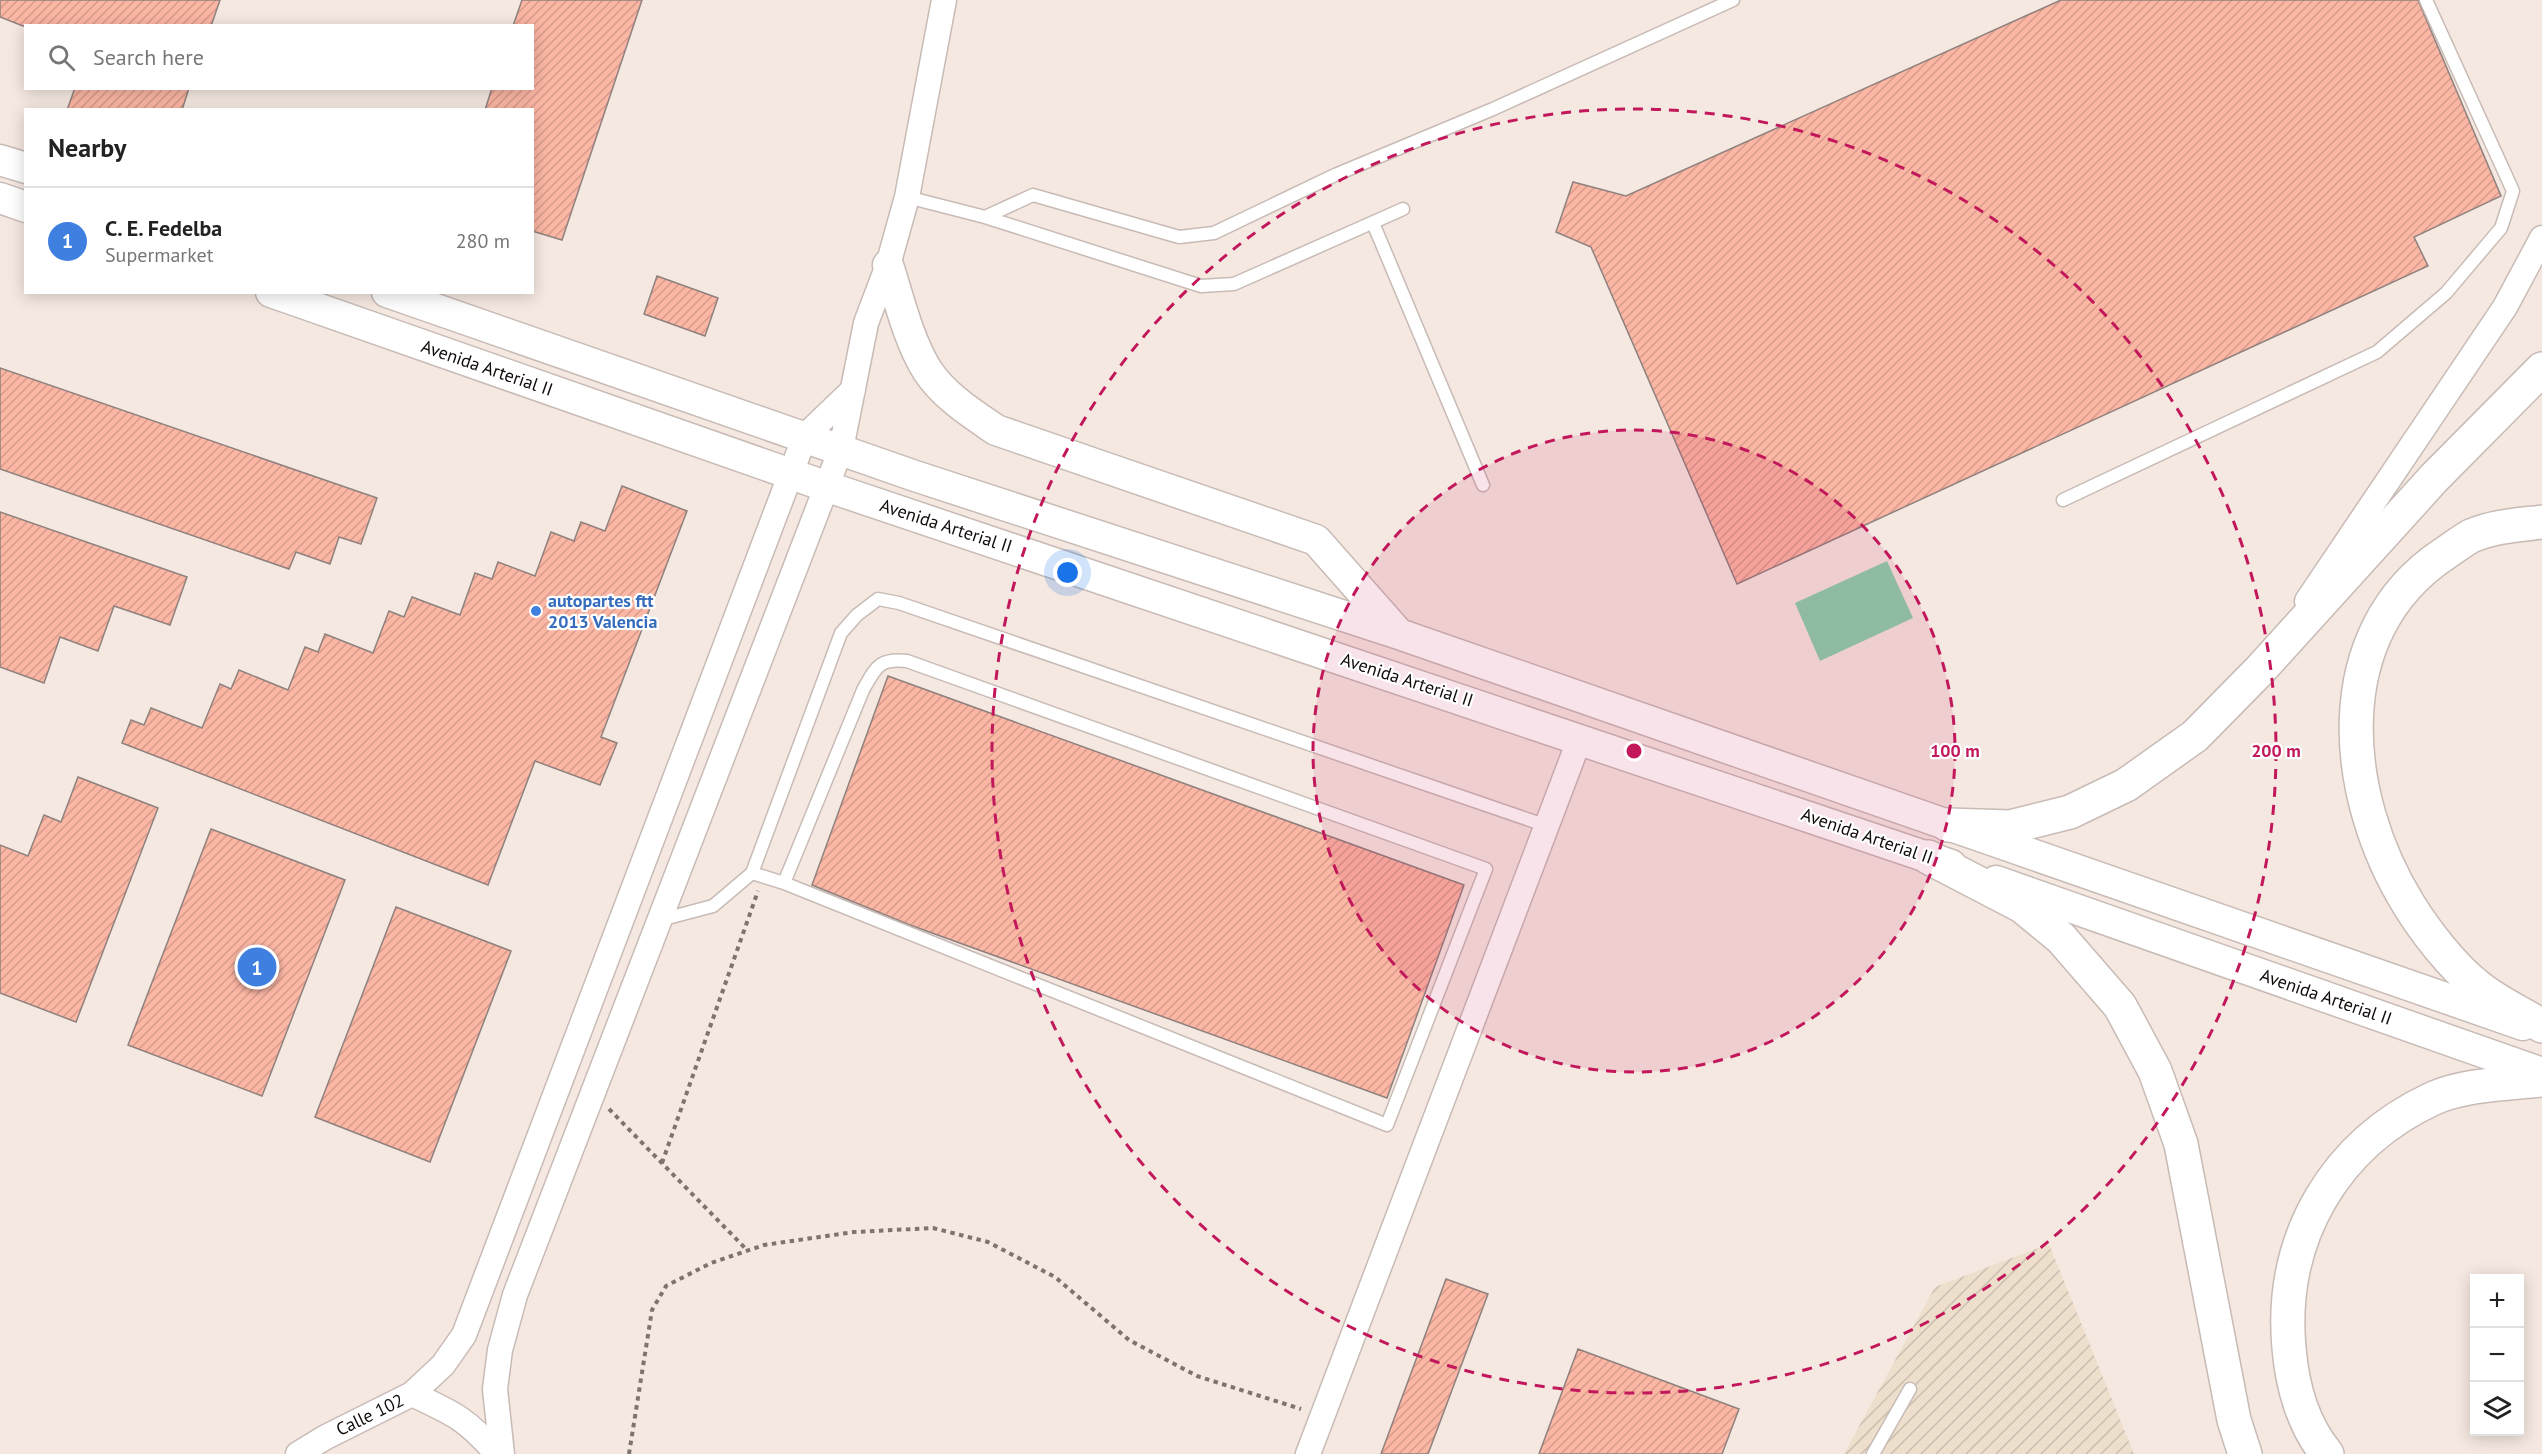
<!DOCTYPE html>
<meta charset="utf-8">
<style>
:root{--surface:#fff;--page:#f6f6f6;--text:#222;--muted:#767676;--line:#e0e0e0;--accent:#935916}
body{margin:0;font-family:"PT Sans",sans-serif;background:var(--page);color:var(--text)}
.controls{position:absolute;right:18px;bottom:18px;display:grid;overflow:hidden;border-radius:0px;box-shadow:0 3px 15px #0003}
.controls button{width:54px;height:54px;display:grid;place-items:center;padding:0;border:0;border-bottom:2px solid var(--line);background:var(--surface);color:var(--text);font:30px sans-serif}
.you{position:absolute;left:1068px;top:573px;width:21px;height:21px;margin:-15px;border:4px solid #fff;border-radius:50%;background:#1a73e8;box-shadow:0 0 0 9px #1a73e833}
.badge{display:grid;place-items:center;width:39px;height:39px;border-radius:50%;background:var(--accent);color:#fff;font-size:20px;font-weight:700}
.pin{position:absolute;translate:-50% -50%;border:3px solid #fff;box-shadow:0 2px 6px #0006}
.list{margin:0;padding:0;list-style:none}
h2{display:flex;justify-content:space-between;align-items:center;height:78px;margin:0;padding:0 24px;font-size:26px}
h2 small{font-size:20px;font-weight:400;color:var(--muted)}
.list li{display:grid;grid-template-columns:39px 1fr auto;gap:18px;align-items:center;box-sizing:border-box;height:108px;padding:0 24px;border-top:2px solid var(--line)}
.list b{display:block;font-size:22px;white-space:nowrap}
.list p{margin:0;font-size:20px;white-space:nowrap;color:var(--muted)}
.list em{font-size:20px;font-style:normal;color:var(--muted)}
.icon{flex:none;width:33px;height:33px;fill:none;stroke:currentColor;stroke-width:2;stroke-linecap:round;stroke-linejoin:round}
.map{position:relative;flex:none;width:2542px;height:1454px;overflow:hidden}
.search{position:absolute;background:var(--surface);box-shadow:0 3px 15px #0003;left:24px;top:24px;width:510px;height:66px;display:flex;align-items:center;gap:15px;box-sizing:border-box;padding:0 21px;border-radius:0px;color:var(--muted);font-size:22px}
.panel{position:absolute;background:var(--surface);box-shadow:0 3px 15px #0003;left:24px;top:108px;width:510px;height:186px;border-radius:0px}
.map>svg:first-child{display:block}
.industrial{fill:url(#industrial-furrows)}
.green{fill:#88d3ab}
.building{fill:url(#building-hatch);stroke:#8e817e;stroke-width:1.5}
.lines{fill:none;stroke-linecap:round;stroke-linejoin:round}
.service-casing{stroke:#c8bbb5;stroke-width:15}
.minor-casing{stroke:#c8bbb5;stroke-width:27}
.tertiary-casing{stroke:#c8bbb5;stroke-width:33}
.motorway-casing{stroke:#c8bbb5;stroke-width:36}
.path{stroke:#7d746f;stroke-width:4;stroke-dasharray:4.5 4.5;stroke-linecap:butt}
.service{stroke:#fff;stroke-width:12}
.minor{stroke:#fff;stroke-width:24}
.tertiary{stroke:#fff;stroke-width:30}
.motorway{stroke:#fff;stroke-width:33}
.ring{fill:none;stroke:#c2185b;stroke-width:3;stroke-dasharray:10 8}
.shop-dot{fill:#3f7fe0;stroke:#fff;stroke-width:2}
.labels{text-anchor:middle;stroke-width:4.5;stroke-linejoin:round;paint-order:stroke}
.street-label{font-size:18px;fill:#100b09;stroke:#fff}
.shop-label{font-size:18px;font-weight:bold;fill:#366cbe;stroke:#fff;text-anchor:start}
.centre{fill:#c2185b;stroke:#fff;stroke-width:3}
.ring-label{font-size:18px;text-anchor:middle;font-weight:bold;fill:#c2185b;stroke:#fff;stroke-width:4.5;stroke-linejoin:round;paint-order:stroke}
</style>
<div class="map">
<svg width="2542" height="1454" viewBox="0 0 2542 1454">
<defs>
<pattern id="industrial-furrows" width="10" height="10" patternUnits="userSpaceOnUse" patternTransform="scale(1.5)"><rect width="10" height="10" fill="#eddfcc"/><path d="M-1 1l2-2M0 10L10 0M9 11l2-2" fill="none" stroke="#cabeae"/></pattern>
<pattern id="building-hatch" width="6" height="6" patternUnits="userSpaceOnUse" patternTransform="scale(1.5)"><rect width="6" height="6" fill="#fcb6a4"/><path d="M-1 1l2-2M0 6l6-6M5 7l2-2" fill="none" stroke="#d79b8c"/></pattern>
</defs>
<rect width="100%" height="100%" fill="#f5e8e1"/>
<path class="industrial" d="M2049 1244 2134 1454H1844L1935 1287Z"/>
<path class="green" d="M1887 561 1913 618 1820 661 1795 603Z"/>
<path class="building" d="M0 0H220L211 26H23L0 17Z
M522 0H642L562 240 532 231V110H485L492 88H532V26H513Z
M2061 0H2418L2501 196 2414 237 2428 266 1737 584 1591 247 1556 232 1573 182 1626 196Z
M75 88H189L182 110H67Z
M657 276 718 298 705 336 644 314Z
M0 368 377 498 361 544 339 537 330 564 296 552 289 569 0 469Z
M622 486 687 511 601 737 617 743 600 785 535 761 488 885 122 743 131 720 144 725 151 708 202 728 220 684 231 689 239 670 288 690 305 647 318 652 325 634 373 653 389 611 404 617 412 597 460 615 475 573 492 579 498 562 535 576 551 532 574 541 581 522 605 531Z
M0 512 187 577 170 625 114 606 98 651 60 637 44 683 0 667Z
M888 676 1464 885 1387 1098 910 925 812 885Z
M78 777 158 808 76 1022 0 993V845L28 856 44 815 61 822Z
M211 829 345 880 262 1096 128 1045Z
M396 907 511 951 430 1162 315 1117Z
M1446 1279 1488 1294 1428 1454H1381Z
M1578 1349 1739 1409 1722 1454H1539Z"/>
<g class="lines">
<defs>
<path id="service" d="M907 197 985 217 1033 195 1179 237 1214 233 1335 175 1493 109 1733 0
M985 217 1201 286 1234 284 1403 209
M1373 223 1483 485
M2063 500 2377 352 2446 293 2501 228 2513 191 2426 0
M752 873 784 883 1387 1125 1486 869 907 661C879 658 876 667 863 690L784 883
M660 920 713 906 752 873 841 633 857 615 878 599 899 603 1547 826
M1873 1454 1910 1389"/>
<path id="minor" d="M2307 601 2505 307 2542 238
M412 1394C453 1413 467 1419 497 1454
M298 1454 326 1437 412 1394 443 1365 464 1335 805 436 853 390
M502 1454 495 1389 500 1350 515 1295 841 449 866 323 888 265 907 197 944 0
M1308 1454 1580 738"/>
<path id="tertiary" d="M0 160 26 168
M0 198 26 207
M888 265C899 299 908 339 927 370 944 396 971 413 996 430L1316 540 1399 634
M271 292 828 487 1951 865
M387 292 915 476 1399 634 2523 1025
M1996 881 2542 1073"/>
<path id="motorway" d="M2542 522C2518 525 2494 526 2471 536 2462 541 2453 548 2444 554 2325 633 2341 796 2409 905 2425 931 2452 966 2476 985 2495 1001 2521 1013 2542 1026
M1948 825 2010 827 2070 812 2126 785 2195 736 2259 671 2434 478 2542 369
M1928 857 2022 906 2061 938 2120 1006 2155 1071 2181 1144 2234 1420 2245 1454
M2327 1454C2303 1425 2292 1385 2289 1348 2279 1239 2334 1144 2434 1098 2467 1084 2507 1084 2542 1080"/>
</defs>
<use href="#service" class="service-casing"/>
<use href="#minor" class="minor-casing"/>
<use href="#tertiary" class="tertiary-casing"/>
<use href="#motorway" class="motorway-casing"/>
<path class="path" d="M609 1109 747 1250
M662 1163 758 891
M629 1454 652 1310 666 1286 711 1263 764 1245 854 1232 933 1228 988 1242 1055 1277 1129 1340 1197 1376 1301 1409"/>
<use href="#service" class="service"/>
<use href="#minor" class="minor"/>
<use href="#tertiary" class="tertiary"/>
<use href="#motorway" class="motorway"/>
</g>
<circle cx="1634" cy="751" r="321" fill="#c2185b" fill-opacity=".12"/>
<g class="ring">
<circle cx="1634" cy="751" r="321"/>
<circle cx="1634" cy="751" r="642"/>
</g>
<circle class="shop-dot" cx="536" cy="611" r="6"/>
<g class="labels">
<g class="street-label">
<text transform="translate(487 368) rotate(19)" y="6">Avenida Arterial II</text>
<text transform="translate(946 526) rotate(18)" y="6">Avenida Arterial II</text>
<text transform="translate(1407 680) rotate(18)" y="6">Avenida Arterial II</text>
<text transform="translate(1867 836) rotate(19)" y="6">Avenida Arterial II</text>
<text transform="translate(2326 997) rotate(19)" y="6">Avenida Arterial II</text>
<text transform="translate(370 1415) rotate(-26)" y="6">Calle 102</text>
</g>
<g class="shop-label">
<text x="548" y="607">autopartes ftt<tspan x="548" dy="21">2013 Valencia</tspan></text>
</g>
</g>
<circle cx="1634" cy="751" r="9" class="centre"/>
<g class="ring-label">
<text x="1955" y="757">100 m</text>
<text x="2276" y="757">200 m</text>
</g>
</svg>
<div class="controls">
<button>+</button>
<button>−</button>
<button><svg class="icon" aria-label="layers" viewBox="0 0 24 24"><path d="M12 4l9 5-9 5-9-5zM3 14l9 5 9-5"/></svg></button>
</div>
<div class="you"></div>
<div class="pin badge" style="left:257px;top:967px;background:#3f7fe0">1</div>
<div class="search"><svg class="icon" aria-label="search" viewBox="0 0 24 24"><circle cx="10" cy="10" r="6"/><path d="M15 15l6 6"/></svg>Search here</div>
<section class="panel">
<h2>Nearby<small></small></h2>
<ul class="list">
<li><span class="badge" style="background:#3f7fe0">1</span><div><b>C. E. Fedelba</b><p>Supermarket</p></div><em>280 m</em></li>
</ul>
</section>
</div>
